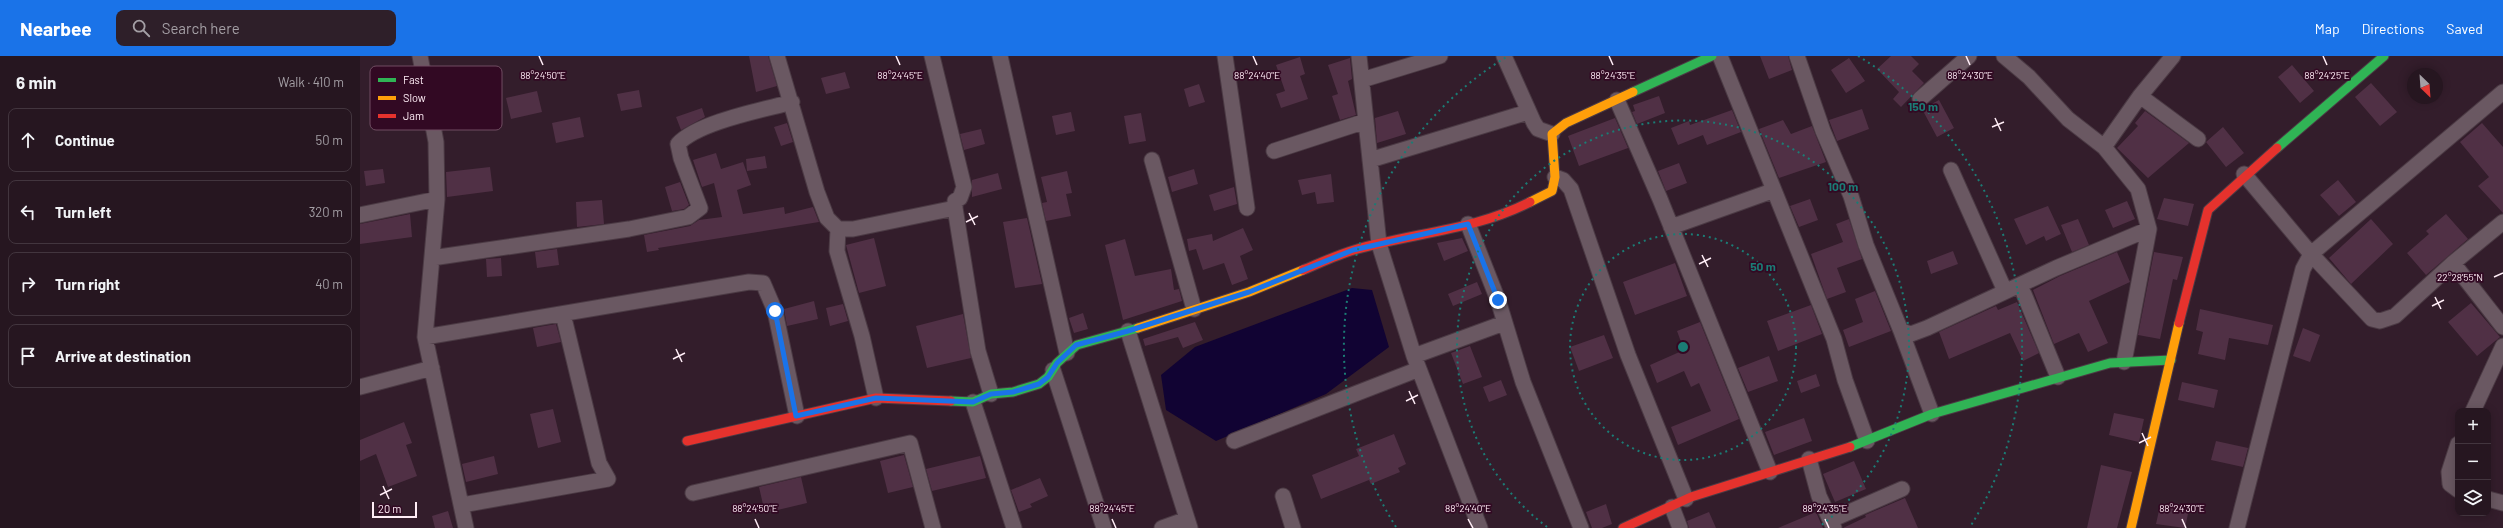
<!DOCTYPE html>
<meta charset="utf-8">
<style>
:root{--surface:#261620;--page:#2e1f29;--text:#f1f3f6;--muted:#a49fa5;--line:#42353e;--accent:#1a73e8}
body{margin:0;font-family:Barlow,sans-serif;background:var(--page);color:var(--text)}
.controls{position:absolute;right:12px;bottom:12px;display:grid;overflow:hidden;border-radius:8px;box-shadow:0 2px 10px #0003}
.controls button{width:36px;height:36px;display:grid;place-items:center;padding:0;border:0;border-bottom:1px solid var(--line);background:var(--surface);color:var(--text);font:20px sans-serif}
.compass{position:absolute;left:2047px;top:12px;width:36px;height:36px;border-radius:50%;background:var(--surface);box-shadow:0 2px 10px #0003;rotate:155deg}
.scale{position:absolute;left:12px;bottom:10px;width:45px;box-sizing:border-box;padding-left:4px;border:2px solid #ffedf6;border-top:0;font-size:11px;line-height:14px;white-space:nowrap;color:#ffedf6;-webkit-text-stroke:3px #320923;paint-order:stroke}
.stop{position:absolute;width:12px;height:12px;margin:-9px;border:3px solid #1a73e8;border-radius:50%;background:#fff}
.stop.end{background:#1a73e8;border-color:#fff;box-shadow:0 1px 4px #0008}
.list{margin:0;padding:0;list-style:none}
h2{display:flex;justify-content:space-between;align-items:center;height:52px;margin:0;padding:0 16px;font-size:17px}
h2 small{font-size:13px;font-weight:400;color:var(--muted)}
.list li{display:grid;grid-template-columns:26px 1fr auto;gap:12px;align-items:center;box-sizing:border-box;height:64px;margin:0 8px 8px;padding:0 8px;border:1px solid var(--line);border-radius:8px}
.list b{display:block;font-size:15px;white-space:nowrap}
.list em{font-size:13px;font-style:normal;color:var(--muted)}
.icon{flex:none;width:22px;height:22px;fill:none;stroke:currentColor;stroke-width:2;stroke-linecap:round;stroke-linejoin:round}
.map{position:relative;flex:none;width:2143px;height:472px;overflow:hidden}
header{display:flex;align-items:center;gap:24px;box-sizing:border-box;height:56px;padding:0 20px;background:var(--accent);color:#fff}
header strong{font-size:19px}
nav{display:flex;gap:22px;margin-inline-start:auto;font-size:14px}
.search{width:280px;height:36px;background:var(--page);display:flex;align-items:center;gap:10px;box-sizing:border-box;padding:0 14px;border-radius:8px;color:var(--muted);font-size:15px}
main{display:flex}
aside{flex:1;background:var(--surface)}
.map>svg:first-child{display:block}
.water{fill:#110333}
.building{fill:#503045}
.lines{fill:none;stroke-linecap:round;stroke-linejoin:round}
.street-casing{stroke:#4b3a44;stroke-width:17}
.fast-casing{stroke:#4b3a44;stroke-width:11}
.slow-casing{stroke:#4b3a44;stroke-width:11}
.jam-casing{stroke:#4b3a44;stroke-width:11}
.street{stroke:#6a5862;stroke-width:15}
.fast{stroke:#30b455;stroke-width:9}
.slow{stroke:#ff9f0a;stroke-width:9}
.jam{stroke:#e5322d;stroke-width:9}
.route{stroke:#1a73e8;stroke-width:5}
.ticks{fill:none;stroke:#ffedf6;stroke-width:1.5}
.ring{fill:none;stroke:#1b7c75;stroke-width:2;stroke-dasharray:2 4}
.key{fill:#320923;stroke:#704d62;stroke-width:1}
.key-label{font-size:11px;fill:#ffedf6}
.ticks-label{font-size:10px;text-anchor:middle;fill:#ffedf6;stroke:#320923;stroke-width:3.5;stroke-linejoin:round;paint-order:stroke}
.centre{fill:#1b7c75;stroke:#320923;stroke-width:2}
.ring-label{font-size:12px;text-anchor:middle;font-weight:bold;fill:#1b7c75;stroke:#320923;stroke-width:3.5;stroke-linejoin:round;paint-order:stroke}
</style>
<header>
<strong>Nearbee</strong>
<div class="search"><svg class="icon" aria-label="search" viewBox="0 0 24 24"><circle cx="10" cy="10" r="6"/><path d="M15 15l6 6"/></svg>Search here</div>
<nav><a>Map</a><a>Directions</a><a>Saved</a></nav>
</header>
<main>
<aside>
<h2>6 min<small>Walk · 410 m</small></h2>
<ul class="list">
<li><svg class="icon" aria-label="ahead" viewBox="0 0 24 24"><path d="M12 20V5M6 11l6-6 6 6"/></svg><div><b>Continue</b></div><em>50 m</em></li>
<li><svg class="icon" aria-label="left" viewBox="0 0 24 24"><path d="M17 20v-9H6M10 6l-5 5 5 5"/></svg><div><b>Turn left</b></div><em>320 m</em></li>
<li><svg class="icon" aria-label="right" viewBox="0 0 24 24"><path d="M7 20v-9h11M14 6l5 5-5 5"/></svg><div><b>Turn right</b></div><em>40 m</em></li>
<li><svg class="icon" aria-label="arrive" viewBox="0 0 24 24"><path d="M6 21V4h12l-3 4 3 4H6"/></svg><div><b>Arrive at destination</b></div></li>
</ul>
</aside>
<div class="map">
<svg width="2143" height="472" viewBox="0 0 2143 472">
<rect width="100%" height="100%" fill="#331d2b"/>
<path class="water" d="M992 232 1012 234 1029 291 966 338 856 385 806 354 801 319 835 291Z"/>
<path class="building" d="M389 0H408L417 30 396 36Z
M1400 0H1428L1432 14 1409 23Z
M1531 0H1551L1559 8 1552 15 1564 27 1541 51 1533 43 1539 36 1517 13Z
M940 1 945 18 940 20 948 43 921 52 916 38 925 35 916 9Z
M990 2 992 23 988 25 996 59 980 64 972 40 978 38 968 9Z
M1489 2 1505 25 1486 37 1471 14Z
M1932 9 1954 35 1940 47 1918 21Z
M485 16 490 32 466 38 461 22Z
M2011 27 2037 56 2020 70 1995 41Z
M839 28 845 46 829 51 824 33Z
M279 34 282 51 261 55 257 38Z
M177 35 182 56 151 63 146 42Z
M1299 40 1305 57 1277 68 1272 56 1275 55 1273 49Z
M1579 44 1594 72 1577 81 1562 53Z
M342 52 345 61 321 74 316 61Z
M1502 53 1509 73 1477 85 1469 64Z
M1372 54 1381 76 1347 89 1343 79 1318 89 1311 72 1329 65 1330 69Z
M1038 55 1046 78 1017 87 1015 62Z
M1785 55 1829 87 1788 122 1757 92 1778 70 1775 67Z
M711 56 715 75 696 79 692 60Z
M781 57 786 85 769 88 764 60Z
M220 61 224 81 196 87 192 67Z
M1255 62 1268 92 1219 110 1208 80Z
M1423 64 1431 78 1452 70 1466 106 1419 122 1399 73Z
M427 67 433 86 421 90 414 71Z
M2122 67 2143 91V157L2118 130 2129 121 2100 86Z
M1863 71 1884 97 1866 111 1846 86Z
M621 73 625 88 604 94 600 78Z
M356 97 361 113 383 106 391 129 377 134 383 158 424 151 425 158 453 151 459 166 298 192 299 194 287 196 284 179 330 170 339 164 362 161 354 127 342 131 333 104Z
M405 100 407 112 387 115 386 103Z
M1319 107 1327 127 1306 135 1298 115Z
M130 111 133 135 87 141 86 116Z
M23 113 25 127 6 130 4 115Z
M834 113 838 128 812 136 808 121Z
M707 115 712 137 706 138 711 160 686 165 682 147 687 146 681 121Z
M638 117 642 133 612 141V124Z
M971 118 974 146 957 148 955 136 942 139 938 124Z
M1978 124 1996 146 1979 160 1960 139Z
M320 126 329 149 324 153 312 155 305 131Z
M874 131 877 148 854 155 849 139Z
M1804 142 1834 148 1828 170 1797 163Z
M1450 143 1458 164 1439 171 1430 150Z
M242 144 244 168 217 171 216 146Z
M1767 145 1775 163 1753 172 1745 154Z
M1688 150 1701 178 1686 185 1684 180 1666 189 1654 163Z
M50 158 52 181 0 188V168Z
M2086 158 2108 183 2066 219 2047 197 2069 178 2066 175Z
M667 162 682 228 655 232 643 166Z
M1489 163 1502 203 1477 212 1486 236 1467 243 1451 198 1483 186 1476 168Z
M1718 163 1729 189 1712 196 1701 169Z
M2011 163 2033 188 1991 228 1969 202Z
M883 172 893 194 880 200 888 223 872 229 864 207 843 214 836 193 829 195 827 183 852 178 853 185Z
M514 182 526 230 499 237 486 189Z
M1102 182 1108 195 1084 205 1077 187Z
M765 183 775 220 811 213 814 234 819 233 822 245 763 264 745 189Z
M197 193 199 209 177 212 175 196Z
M1593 195 1598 208 1571 218 1567 205Z
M1757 196 1770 226 1729 245 1748 287 1728 296 1719 277 1694 288 1673 234 1700 220Z
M1794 196 1823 201 1817 224 1813 223 1800 283 1778 279Z
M141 202 142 220 127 221 126 203Z
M1315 207 1327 240 1275 259 1263 226Z
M1117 226 1122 238 1093 250 1088 238Z
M1515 235 1531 275 1489 291 1483 274 1503 266 1495 243Z
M454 245 458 263 427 270 424 253Z
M1657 246 1679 297 1663 305 1650 277 1589 303 1579 276 1636 250 1638 254Z
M2111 247 2140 281 2117 300 2088 266Z
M483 248 488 265 470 270 466 252Z
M1451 249 1462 278 1418 295 1407 265Z
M1840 253 1913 269 1908 289 1869 282 1865 304 1838 298 1843 276 1836 274Z
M723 257 728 273 714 277 709 262Z
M603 258 611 302 567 312 556 270Z
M835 266 843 284 823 292 818 281 785 290 783 283Z
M1340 266 1379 363 1318 389 1311 371 1351 355 1339 327 1331 331 1324 315 1297 327 1290 309 1324 294 1317 275Z
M196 268 201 286 177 291 173 272Z
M1943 272 1960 279 1950 306 1933 300Z
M1244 279 1253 302 1219 315 1210 291Z
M1110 290 1122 321 1103 328 1091 297Z
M1409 300 1418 325 1388 336 1378 312Z
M1456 318 1460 330 1441 337 1437 325Z
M1141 324 1147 339 1129 346 1123 331Z
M1822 326 1858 334 1854 352 1818 344Z
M193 353 201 386 178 392 170 358Z
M1754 357 1784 363 1779 386 1749 379Z
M1444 362 1452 385 1414 399 1405 376Z
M44 366 52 387 46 389 57 420 28 431 16 398 0 405V384Z
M1034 378 1046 408 1038 412 1040 416 1011 428 1009 424 961 443 952 419 999 400 996 393Z
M1856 385 1888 392 1883 411 1851 404Z
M544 399 553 431 528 437 520 405Z
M134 400 138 418 106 426 102 408Z
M620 400 626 422 572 435 566 413Z
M1494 405 1506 433 1475 446 1463 418Z
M1741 409 1772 416 1757 472H1727Z
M441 421 447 447 405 457 399 431Z
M680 422 688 440 670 448 672 451 659 456 651 434Z
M1545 442 1558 472H1483L1506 461 1505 459Z
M1246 448 1252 468 1242 472H1232L1226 456Z
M1809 449 1829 453 1825 472 1796 468 1800 450 1808 452Z
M88 455 93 472H75L72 460Z
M1349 456 1356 472H1329L1327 465Z
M1456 456 1463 472H1418Z"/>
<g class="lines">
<defs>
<path id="street" d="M60 0 76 86 77 143 65 281 106 472
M417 0 457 136 467 162 478 173H493L595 152V145L600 142 604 131 572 0
M640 0 707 297
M865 0 887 152
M999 0 1019 188 1054 300 1120 472
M1144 0 1174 67 1178 73 1192 78
M1360 0 1474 283 1485 324 1507 385
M1437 0 1463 75 1491 140 1506 189 1541 275 1551 278 1567 272 1696 212 1789 173
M1644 0 1669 21 1708 63 1744 91
M1002 24 1080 0
M1780 40 1838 83
M1560 43 1609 0
M1257 44 1300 143 1410 416
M914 95 1006 65
M792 104 834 253
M1010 104 1168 56
M1591 114 1645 235
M1884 118 1951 198 2012 263 2020 265 2035 260 2093 207 2143 166
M1195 121 1203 124 1211 133 1268 299 1326 443
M595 152 618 295 631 338
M0 159 77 143
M1108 168 1138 244 1163 326 1221 472
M1311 171 1412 135
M478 173 477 195 502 280 516 342
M72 202 269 173 328 161 340 152 321 102 318 88C338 66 403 54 432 46
M2093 207 2143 271
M1664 238 1698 321
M768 275 830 472
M1541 275 1572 358
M65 281 389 226 403 227 415 255 437 360
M1054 300 1144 267
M1764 306 1789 173 1778 133 1744 91 1780 40 1813 0
M693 314 744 472
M0 331 72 312
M613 346 654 472
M2113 355 2143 290
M874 385 1059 313
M2098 388 2089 416 2090 428 2098 434
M1449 403 1459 440 1474 472
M333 437 550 387 573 472
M923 440 933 472
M2128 443 2143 447
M102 449 248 423 239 407 203 258
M1312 451 1320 472
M1471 464 1542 433
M802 472 827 463
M1877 472 1943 213 1951 198 2143 36"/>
<path id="fast" d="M1273 36 1352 0
M1917 92 2024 0
M591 345 613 346 631 338 653 336 679 328 688 321 697 307 717 289 778 272
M1490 391 1572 358 1750 307 1811 304"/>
<path id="slow" d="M1170 146 1192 135 1195 121 1192 78 1206 67 1273 36
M778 272 889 236 943 214
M1771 472 1819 267"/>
<path id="jam" d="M943 214C960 207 977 199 994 194 1052 177 1116 174 1170 146
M1819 267 1848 154 1917 92
M327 385 516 342 591 345
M1263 472 1331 441 1490 391"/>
</defs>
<use href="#street" class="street-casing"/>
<use href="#fast" class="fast-casing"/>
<use href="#slow" class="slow-casing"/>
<use href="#jam" class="jam-casing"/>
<use href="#street" class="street"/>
<use href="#fast" class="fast"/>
<use href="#slow" class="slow"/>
<use href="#jam" class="jam"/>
</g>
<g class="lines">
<path class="route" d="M415 255 436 360 516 342 613 346 631 338 653 336 679 328 688 321 697 307 716 289 768 275 889 236 993 194 1108 168 1138 244"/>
</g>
<path class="ticks" d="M179 0 183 9M536 0 540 9M893 0 897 9M1249 0 1253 9M1606 0 1610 9M1963 0 1967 9M1635 62 1641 75M1632 71 1644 66M609 157 615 169M606 166 618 160M1342 199 1348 211M1339 208 1351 202M2134 221 2143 217M2075 241 2081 253M2072 250 2084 244M316 293 322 306M313 303 325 297M1049 335 1055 348M1046 345 1058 339M1782 377 1788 390M1779 387 1791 381M23 430 29 443M20 439 32 433M395 463 399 472M752 463 756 472M1108 463 1113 472M1465 463 1469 472M1822 463 1826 472"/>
<g class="ring">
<circle cx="1323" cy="291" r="113"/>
<path d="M1187 471A226 226 0 1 1 1459 471"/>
<path d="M1036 471A339 339 0 0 1 1148 0M1498 0A339 339 0 0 1 1610 471"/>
</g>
<rect x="10" y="10" width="132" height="64" rx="6" class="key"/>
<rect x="18" y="22" width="18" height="4" fill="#30b455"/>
<rect x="18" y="40" width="18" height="4" fill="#ff9f0a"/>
<rect x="18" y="58" width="18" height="4" fill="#e5322d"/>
<g class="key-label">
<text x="43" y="28">Fast</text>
<text x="43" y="46">Slow</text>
<text x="43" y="64">Jam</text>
</g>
<g class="ticks-label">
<text x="183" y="23">88°24'50"E</text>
<text x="540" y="23">88°24'45"E</text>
<text x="897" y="23">88°24'40"E</text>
<text x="1253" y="23">88°24'35"E</text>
<text x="1610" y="23">88°24'30"E</text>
<text x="1967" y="23">88°24'25"E</text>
<text x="2100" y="225">22°28'55"N</text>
<text x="395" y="456">88°24'50"E</text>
<text x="752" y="456">88°24'45"E</text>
<text x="1108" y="456">88°24'40"E</text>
<text x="1465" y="456">88°24'35"E</text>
<text x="1822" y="456">88°24'30"E</text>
</g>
<circle cx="1323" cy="291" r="6" class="centre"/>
<g class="ring-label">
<text x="1563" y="55">150 m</text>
<text x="1483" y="135">100 m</text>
<text x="1403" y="215">50 m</text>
</g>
</svg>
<div class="controls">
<button>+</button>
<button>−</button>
<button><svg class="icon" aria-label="layers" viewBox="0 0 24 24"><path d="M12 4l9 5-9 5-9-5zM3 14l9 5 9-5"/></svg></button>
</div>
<svg class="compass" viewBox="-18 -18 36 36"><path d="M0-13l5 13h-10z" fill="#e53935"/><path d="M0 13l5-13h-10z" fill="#a49fa5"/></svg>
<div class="scale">20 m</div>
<div class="stop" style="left:415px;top:255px"></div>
<div class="stop end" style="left:1138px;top:244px"></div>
</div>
</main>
